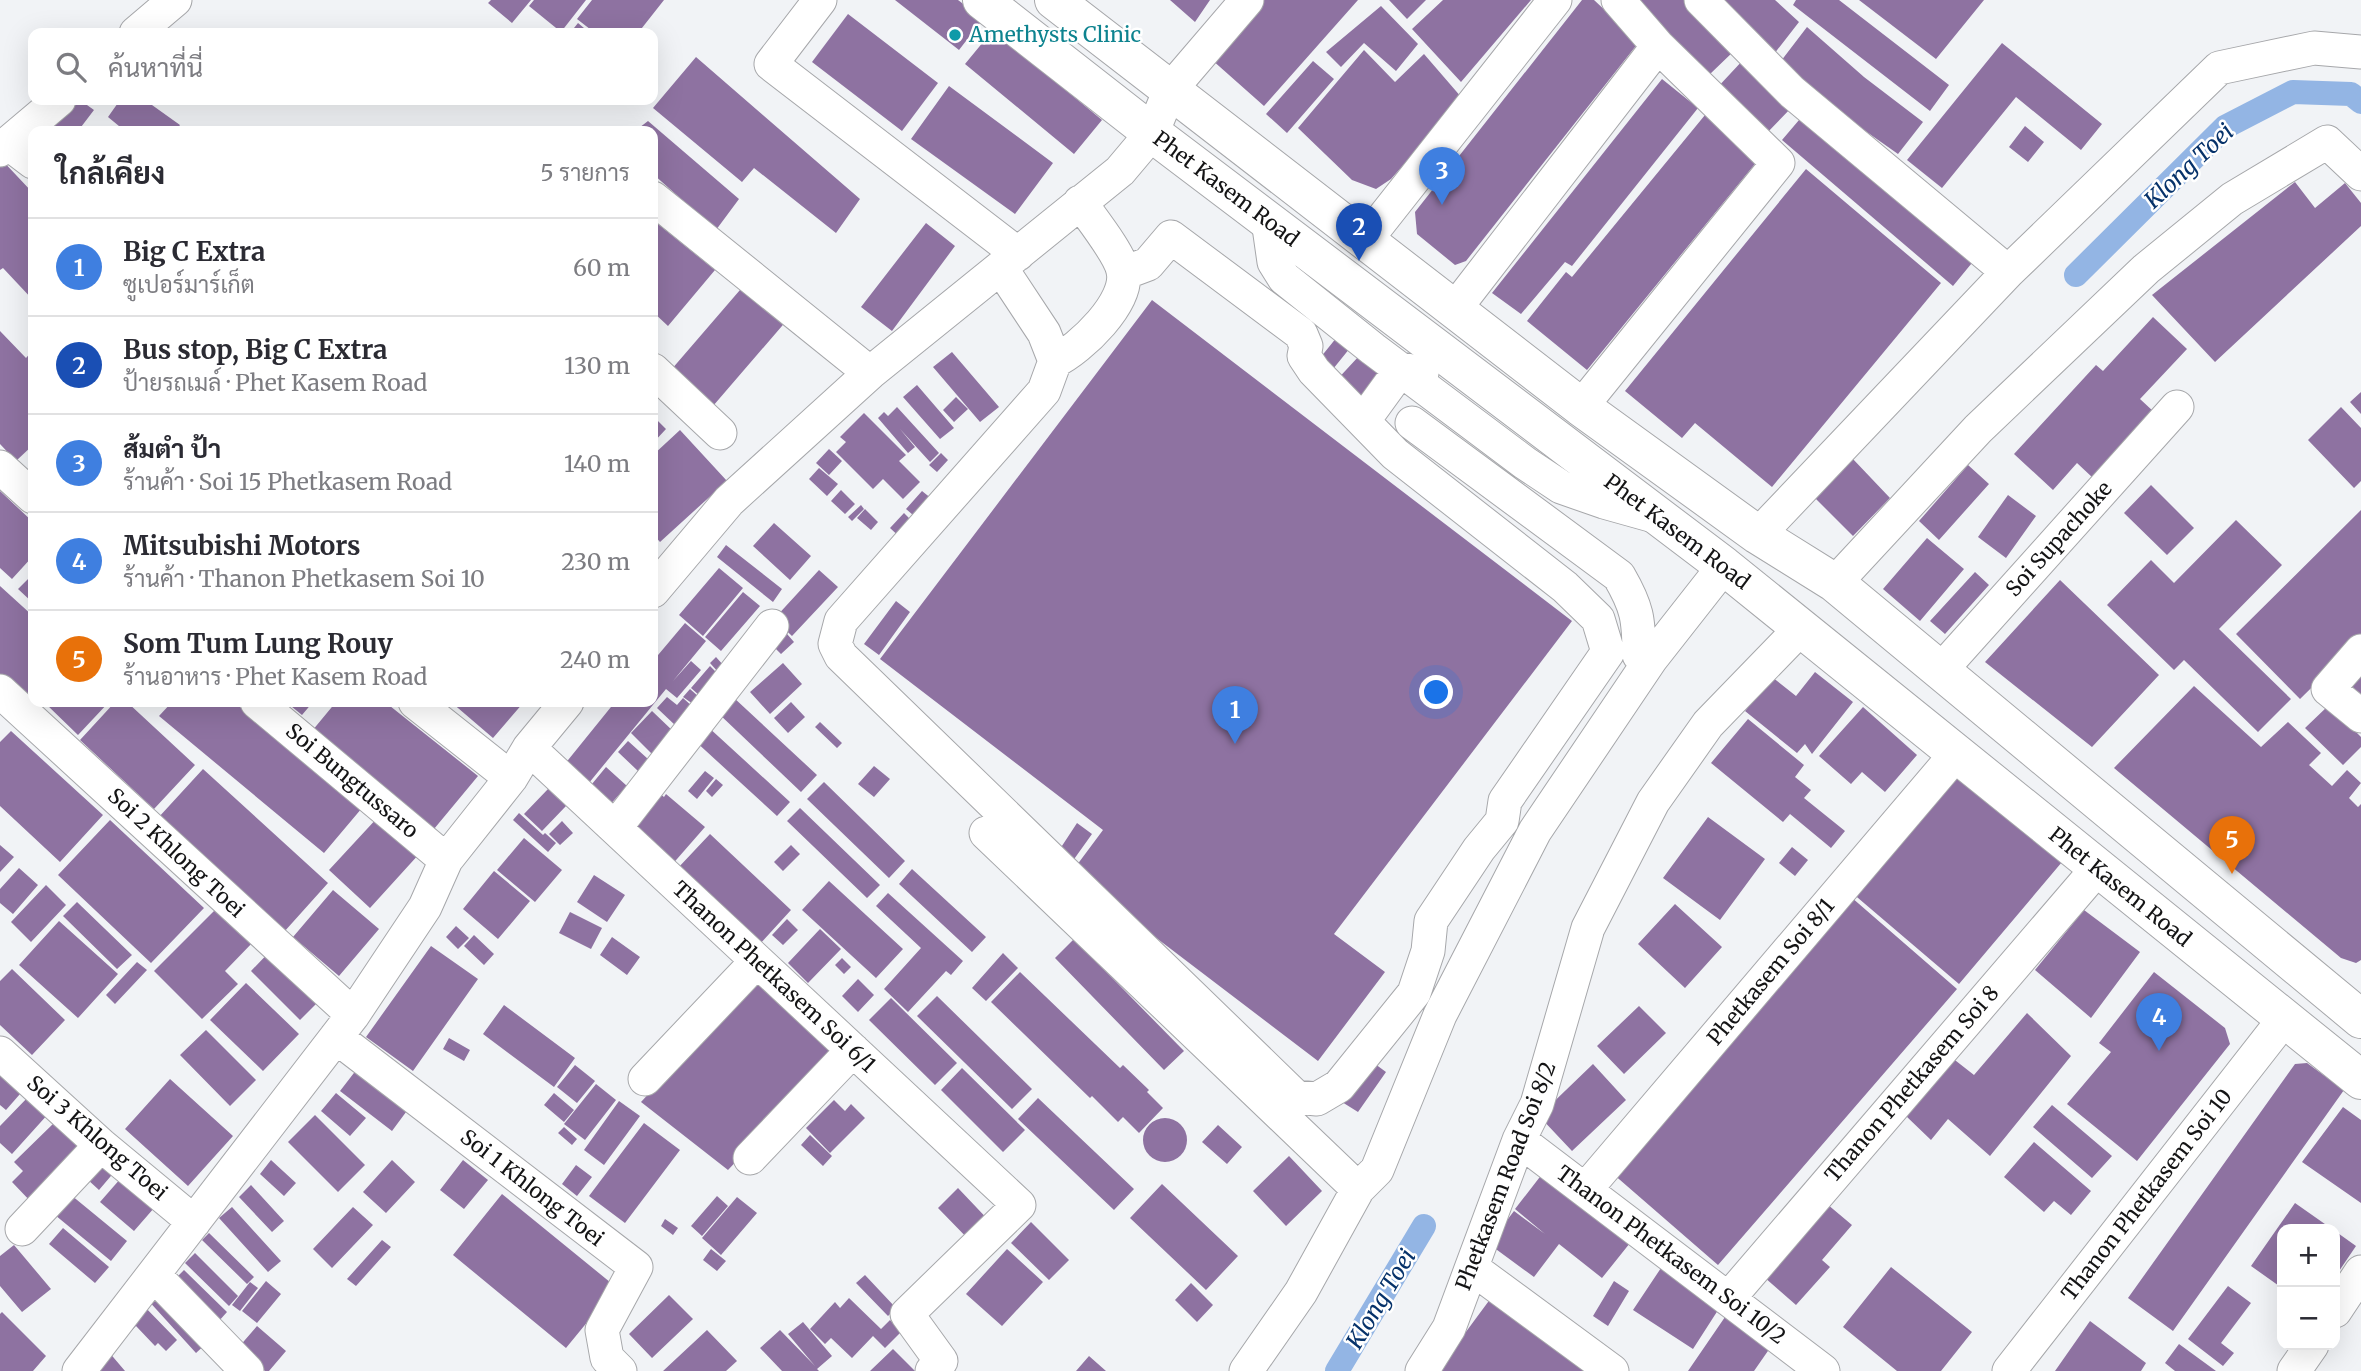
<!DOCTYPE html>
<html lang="th">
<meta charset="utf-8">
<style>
:root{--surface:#fff;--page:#f7f7f7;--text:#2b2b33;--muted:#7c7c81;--line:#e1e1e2;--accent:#b45309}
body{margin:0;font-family:Merriweather,Sarabun,serif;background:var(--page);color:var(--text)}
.controls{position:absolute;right:21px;bottom:21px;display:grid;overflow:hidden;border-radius:14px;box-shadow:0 7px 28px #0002}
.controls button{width:63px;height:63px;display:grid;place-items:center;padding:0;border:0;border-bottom:2px solid var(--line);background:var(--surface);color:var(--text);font:35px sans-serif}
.you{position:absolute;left:1437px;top:693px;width:24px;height:24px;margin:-18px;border:5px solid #fff;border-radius:50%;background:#1a73e8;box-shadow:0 0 0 10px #1a73e833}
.badge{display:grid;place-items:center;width:46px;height:46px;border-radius:50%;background:var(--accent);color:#fff;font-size:23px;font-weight:700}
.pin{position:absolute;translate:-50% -58px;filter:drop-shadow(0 2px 4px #0008)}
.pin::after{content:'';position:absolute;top:37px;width:24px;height:21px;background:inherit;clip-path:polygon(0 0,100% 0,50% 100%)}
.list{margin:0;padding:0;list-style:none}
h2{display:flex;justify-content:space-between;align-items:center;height:91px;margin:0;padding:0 28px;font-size:30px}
h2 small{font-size:23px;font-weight:400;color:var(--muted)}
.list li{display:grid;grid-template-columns:46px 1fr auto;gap:21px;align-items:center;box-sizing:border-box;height:98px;padding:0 28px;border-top:2px solid var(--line)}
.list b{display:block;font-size:26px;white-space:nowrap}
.list p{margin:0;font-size:23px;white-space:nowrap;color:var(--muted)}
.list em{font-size:23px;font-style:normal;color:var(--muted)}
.icon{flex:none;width:38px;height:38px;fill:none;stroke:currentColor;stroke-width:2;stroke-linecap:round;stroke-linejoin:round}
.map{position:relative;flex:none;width:2361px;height:1371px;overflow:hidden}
.search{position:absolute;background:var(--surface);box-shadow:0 7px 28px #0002;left:28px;top:28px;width:630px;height:77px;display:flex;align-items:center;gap:18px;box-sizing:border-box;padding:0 24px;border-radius:14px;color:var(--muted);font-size:26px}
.panel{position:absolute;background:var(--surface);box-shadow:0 7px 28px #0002;left:28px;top:126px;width:630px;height:581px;border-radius:14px}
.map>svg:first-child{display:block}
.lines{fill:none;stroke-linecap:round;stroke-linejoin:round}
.canal{stroke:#93b5e4;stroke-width:24}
.building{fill:#8e72a1}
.minor-casing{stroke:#a6a7aa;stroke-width:35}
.major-casing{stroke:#a6a7aa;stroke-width:40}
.minor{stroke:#fff;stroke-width:33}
.major{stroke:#fff;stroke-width:38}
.culture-dot{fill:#0f9aa8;stroke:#fff;stroke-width:2.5}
.labels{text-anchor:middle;stroke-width:5;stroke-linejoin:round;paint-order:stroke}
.culture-label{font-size:21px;fill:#0d838f;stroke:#fff;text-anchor:start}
.street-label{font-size:21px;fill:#141415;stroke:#fff}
.water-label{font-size:23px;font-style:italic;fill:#06326a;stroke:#fff}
</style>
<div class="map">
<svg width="2361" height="1371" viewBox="0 0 2361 1371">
<rect width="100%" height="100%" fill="#f1f3f6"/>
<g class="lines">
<path class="canal" d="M2076 275 2225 127 2293 92 2351 94 2361 102
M1337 1371 1424 1226"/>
</g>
<path class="building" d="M491 0H531L512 23 488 3Z
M534 0H586L561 32 529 6Z
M592 0H664L638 33H595L577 19Z
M895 0H958L983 19 959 50Z
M1170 0H1210L1195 22Z
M1258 0H1358L1264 106 1211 59Z
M1389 0H1426L1407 19Z
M1443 0H1531L1461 82 1412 29Z
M1582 0H1594L1639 42 1466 261 1455 265 1417 234 1415 212Z
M1637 0H1687L1735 50 1709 75Z
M1721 0H1775L1799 22 1774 54Z
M1796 0H1839L1949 85 1930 111 1793 5Z
M1859 0H1984L1936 59Z
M1381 6 1418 44 1396 71 1364 43 1341 67 1326 52Z
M848 14 938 83 902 131 812 62Z
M578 23 590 33H570Z
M1807 27 1864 77 1923 122 1898 154 1837 111 1781 61Z
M993 30 1102 120 1074 154 965 64Z
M2002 43 2102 124 2081 150 2016 97 1942 188 1907 160Z
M1364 50 1395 82 1424 54 1462 98 1391 179 1376 189 1352 180 1298 128Z
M696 57 860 199 836 233 754 168 742 182 653 108Z
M1744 59 1793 106 1765 135 1716 89Z
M1313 61 1334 79 1287 133 1266 114Z
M1662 79 1698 108 1572 266 1565 262 1521 314 1492 293Z
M949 86 1053 163 1015 214 911 139Z
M71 100H80L94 110 78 131H42Z
M120 100H145L180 125 176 131H125L108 117Z
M1805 113 1976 258 1953 286 1782 140Z
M1705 115 1759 159 1587 370 1527 321 1566 272 1572 277Z
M648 121 739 199 716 230 653 174V131H635Z
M2025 126 2044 142 2028 162 2009 147Z
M0 158 33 193V300L3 268 0 270Z
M1806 169 1941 283 1772 487 1695 423 1682 438 1625 391Z
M2295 182 2315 208 2345 183 2361 203V226L2215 362 2152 295Z
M653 220 715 270 668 326 653 312Z
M926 223 955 246 892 331 861 307Z
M746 283 788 319 713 406 671 370Z
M1152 300 1572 621 1334 934 1385 972 1318 1061 1071 873 1103 830 880 659Z
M2153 317 2187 349 2140 399 2154 412 2093 478 2077 463 2053 490 2014 454 2096 365 2103 371Z
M0 331 26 358 33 350V445L16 461 0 444Z
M1337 337 1350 348 1329 374 1316 363Z
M952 352 999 407 980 422 933 367Z
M1359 356 1390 384 1365 412 1333 384Z
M917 385 954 428 940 439 903 397Z
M2361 392V414L2350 402Z
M956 397 968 409 954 422 943 410Z
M897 407 939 453 930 462 900 429 915 447 908 453 878 418 884 412 888 416Z
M2341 407 2361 428V481L2354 488 2308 440Z
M864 413 906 455 899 461 920 482 903 499 883 479 873 489 836 452 846 442 840 437Z
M653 416 666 429 653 443Z
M680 430 727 481 660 542 653 534V455Z
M829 449 842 461 829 475 816 463Z
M941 453 948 460 937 472 929 465Z
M1852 458 1890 498 1853 536 1811 494Z
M1968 465 1989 484 1939 540 1919 521Z
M819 468 838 484 827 496 809 479Z
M2151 485 2194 528 2167 555 2124 513Z
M841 490 855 504 845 514 831 501Z
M0 491 33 522V556L12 579 0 568Z
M922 491 937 503 920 521 906 509Z
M2008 495 2036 516 2006 558 1978 537Z
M861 505 864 509 852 521 848 517Z
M865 509 878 522 871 530 857 518Z
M2361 510V639L2300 699 2236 634Z
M904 513 917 526 903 540 890 528Z
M2236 520 2282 565 2219 629 2291 699 2258 732 2184 660 2174 670 2107 605 2151 560 2174 583Z
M774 523 811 556 790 580 753 546Z
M1927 538 1964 569 1920 621 1883 589Z
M726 545 782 589 773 602 717 557Z
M719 568 743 588 703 636 679 615Z
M819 570 838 587 792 636 774 619Z
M1975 572 1989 585 1945 634 1930 621Z
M33 574V603L18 589Z
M2060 580 2159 675 2092 747 1985 662Z
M0 586 33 616V702H43L37 709 0 676Z
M743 592 760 606 721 651 705 637Z
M896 601 910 612 879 655 864 644Z
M685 623 706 641 673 681 691 661 701 670 677 698 666 689 584 789 560 770 615 702H653V661Z
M781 627 794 642 781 654 767 640Z
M716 657 724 666 718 672 710 663Z
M783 663 802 684 770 714 750 692Z
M710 666 719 675 700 696 691 688Z
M1815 672 1853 702 1812 754 1805 744 1797 753 1745 711 1772 677 1796 696Z
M2361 674V694L2351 686Z
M2194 686 2261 747 2288 722 2321 753 2309 765 2332 786 2347 770 2361 783 2349 798 2358 807 2361 804V960L2356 963 2341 958 2114 768Z
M690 689 699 697 693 704 683 697Z
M667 697 677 705 683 698 693 707 676 726 657 708Z
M733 697 817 775 801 792 718 713Z
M50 702H109L78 735 47 705Z
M115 702H127L195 765 154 809 80 740Z
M172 702H234L362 808 324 853 159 716Z
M286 702H313L302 715Z
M336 702H385L478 776 434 829 312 731Z
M451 702H524L493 738Z
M791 702 805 717 788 733 774 718Z
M2329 705 2361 737V747L2343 765 2305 728Z
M1863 707 1917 755 1885 792 1862 772 1851 784 1819 756Z
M652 711 674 732 652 754 631 733Z
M1748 719 1804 765 1795 777 1811 790 1804 798 1845 831 1831 848 1790 814 1783 822 1711 763Z
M820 722 842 743 837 748 815 727Z
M707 726 790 802 777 816 694 740Z
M11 731 103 815 60 862 0 806V742Z
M628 741 648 759 638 771 618 752Z
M874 766 890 779 874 797 858 784Z
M606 767 627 786 607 808 587 790Z
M203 769 328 883 284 932 158 818Z
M705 771 714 778 697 799 688 791Z
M1954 771 2062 862 1959 984 1851 892Z
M716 779 723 785 712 797 706 791Z
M824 782 905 861 889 878 807 799Z
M652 787 664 797 666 794 705 827 670 867 631 833Z
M548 789 566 806 542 831 524 814Z
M800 808 880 885 867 898 787 821Z
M519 813 543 835 545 833 556 843 548 852 513 820Z
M379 816 420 853 370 908 329 870Z
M1708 817 1765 859 1720 920 1663 878Z
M110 820 204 908 151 963 58 875Z
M562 821 573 833 560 845 549 834Z
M1077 823 1092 834 1072 862 1058 852Z
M710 834 791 910 759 945 677 869Z
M524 838 562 870 535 902 497 870Z
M0 845 14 857 0 872Z
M791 845 800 854 783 871 774 862Z
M1792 847 1808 860 1795 876 1779 863Z
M19 868 38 885 13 914 0 903V889Z
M912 869 986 937 972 952 899 884Z
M494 871 530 901 498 939 463 909Z
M594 875 625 895 607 922 577 902Z
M829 881 903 949 876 978 802 910Z
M46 885 66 905 31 942 11 922Z
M333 890 379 929 339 976 293 937Z
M888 893 963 961 951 975 946 971 908 1012 884 989 921 948 876 906Z
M1851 897 1957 989 1718 1265 1612 1173Z
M77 902 132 955 117 969 63 916Z
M221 904 256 939 225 971 238 984 202 1019 154 971Z
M1675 904 1722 947 1685 988 1638 944Z
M2084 910 2140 952 2091 1018 2035 970Z
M570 912 602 928 591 949 559 933Z
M787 919 798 930 783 945 772 935Z
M59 921 118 974 78 1018 19 965Z
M456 926 469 938 458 949 446 937Z
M820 929 841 949 808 983 788 963Z
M474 935 494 954 484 965 464 946Z
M612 937 640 957 627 975 600 955Z
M1074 939 1184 1051 1164 1070 1055 958Z
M275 946 325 995 300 1020 251 971Z
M431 946 478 979 413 1071 366 1037Z
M1003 953 1018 968 986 1001 972 988Z
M842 958 851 967 844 974 835 965Z
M137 962 147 970 115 1004 106 995Z
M12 969 65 1020 32 1055 0 1025V981Z
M1020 972 1120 1068 1123 1065 1149 1090 1147 1092 1163 1108 1139 1133 1123 1117 1118 1122 1092 1096 1090 1098 991 1002Z
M2154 972 2225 1028 2230 1044 2137 1161 2067 1104 2111 1052 2099 1043Z
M758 976 837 1054 728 1170 641 1102Z
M858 979 874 995 858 1012 842 996Z
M246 983 299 1034 263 1071 210 1020Z
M937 996 1032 1089 1012 1109 917 1016Z
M891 998 957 1063 935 1085 869 1020Z
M504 1005 575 1058 554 1087 483 1034Z
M1639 1006 1666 1033 1624 1074 1597 1046Z
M2027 1013 2071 1056 1990 1156 1948 1119 1931 1140 1906 1116 1951 1057 1974 1075Z
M206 1030 256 1080 230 1106 180 1055Z
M449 1038 470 1050 464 1061 443 1049Z
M1371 1061 1386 1072 1358 1112 1342 1102Z
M2307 1063 2344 1090 2173 1331 2128 1298 2295 1064Z
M1593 1064 1626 1100 1572 1151 1539 1116Z
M575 1065 595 1081 577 1103 557 1087Z
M0 1067 27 1086 6 1110 0 1105Z
M962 1068 1025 1130 1003 1152 941 1090Z
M357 1069 409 1108 392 1131 340 1091Z
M170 1079 233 1136 188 1186 125 1129Z
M596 1084 616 1100 585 1140 564 1124Z
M336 1093 366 1118 350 1136 321 1111Z
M554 1093 574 1110 564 1122 544 1105Z
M30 1095 49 1113 12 1154 0 1143V1126Z
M1038 1098 1134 1189 1114 1210 1018 1119Z
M834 1100 845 1111 851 1104 865 1118 830 1153 806 1128Z
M619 1101 640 1116 604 1165 584 1150Z
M2052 1105 2112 1156 2092 1178 2033 1127Z
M2343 1107 2361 1120V1203L2302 1162Z
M315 1115 365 1165 338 1192 288 1142Z
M1143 1140a22 22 0 1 1 44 0a22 22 0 1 1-44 0Z
M56 1121 86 1153 33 1204 12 1182 23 1171 14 1162Z
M644 1123 680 1150 625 1223 589 1196Z
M1218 1125 1242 1147 1227 1164 1202 1142Z
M564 1127 577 1139 572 1145 558 1133Z
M810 1135 832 1156 823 1166 801 1145Z
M2034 1142 2091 1191 2071 1215 2054 1201 2044 1212 2004 1177Z
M1289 1156 1322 1191 1286 1226 1253 1191Z
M103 1160 116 1170 99 1190 87 1179Z
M271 1160 296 1183 284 1196 260 1174Z
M392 1160 415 1182 386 1213 363 1192Z
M463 1160 488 1180 464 1209 440 1190Z
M576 1165 592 1177 577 1196 562 1184Z
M1546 1169 1634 1238 1602 1278 1559 1244 1534 1277 1489 1244 1514 1211 1545 1234 1515 1209Z
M121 1178 161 1200 134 1231 100 1202Z
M1162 1184 1238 1256 1206 1290 1130 1218Z
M251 1185 284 1221 272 1232 239 1197Z
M958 1188 995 1227 975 1246 938 1208Z
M502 1194 616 1287 566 1348 453 1255Z
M71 1195 127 1241 111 1261 55 1215Z
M717 1196 728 1206 702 1236 691 1226Z
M737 1197 757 1213 721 1255 702 1238Z
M2295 1203 2332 1229H2282V1288L2251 1266Z
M1827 1204 1852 1225 1822 1260 1830 1267 1796 1305 1764 1277Z
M232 1207 281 1261 268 1272 219 1218Z
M353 1207 373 1225 332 1268 313 1249Z
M665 1219 678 1228 673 1235 661 1226Z
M1031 1222 1069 1260 1049 1280 1011 1243Z
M63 1228 109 1267 95 1283 49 1244Z
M2335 1231 2356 1246 2335 1277Z
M209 1233 254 1277 247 1284 202 1240Z
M382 1240 391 1247 356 1286 347 1279Z
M14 1245 51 1289 22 1312 0 1286V1256Z
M711 1249 726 1261 717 1271 703 1260Z
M1007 1249 1043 1282 1002 1326 966 1294Z
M195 1253 238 1296 229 1306 185 1263Z
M1891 1267 1972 1332 1941 1371H1897L1843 1327Z
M1661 1268 1720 1307 1693 1349 1633 1310Z
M184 1270 227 1312 218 1322 174 1280Z
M865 1275 896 1308 888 1316 856 1283Z
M266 1281 281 1294 257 1323 242 1311Z
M1614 1281 1629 1291 1608 1326 1593 1316Z
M250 1282 258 1288 240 1311 232 1305Z
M1191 1283 1213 1305 1197 1322 1175 1300Z
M2228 1286 2251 1303 2221 1343 2234 1353 2223 1366 2188 1339Z
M158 1287 208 1342 196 1353 146 1298Z
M669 1295 693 1319 652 1358 629 1334Z
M849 1298 881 1329 890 1320 901 1332 885 1348 873 1336 852 1358 831 1338 825 1344 810 1329 835 1302 840 1308Z
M1491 1298 1590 1371H1437Z
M141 1303 177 1340 166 1351 158 1343 155 1346 136 1326 132 1330 122 1321Z
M2 1312 46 1356 33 1371H0V1314Z
M1725 1317 1770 1348 1754 1371H1688Z
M2090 1321 2146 1363 2141 1371H2055Z
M803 1322 832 1356 817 1369 819 1371H782L760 1348 780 1330 815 1366 788 1334Z
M257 1326 286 1351 269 1371H265L238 1348Z
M707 1330 737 1361 726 1371H663Z
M2179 1344 2216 1371H2175L2165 1363Z
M893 1349 915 1371H870Z
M108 1351 125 1371H95Z
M1089 1356 1106 1371H1076Z"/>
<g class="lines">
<defs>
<path id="minor" d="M820 0 771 64 1018 254
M1701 0 1792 92 2008 272
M136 33 175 0
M8 143 33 162
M0 150 59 100
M653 198 870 373
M1268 220 1274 262 1284 278 1373 349 1525 463 1561 487 1604 502 1654 516
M1365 241 1555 0
M1001 268 1044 333 1055 361 1044 391 841 621 835 644 841 656 1296 1097 1317 1099 1339 1086 1414 993 1428 951 1431 921 1479 849 1502 821 1505 801 1608 652 1598 619 1565 587 1395 454 1314 371 1304 356 1306 346 1301 334 1171 237 1148 264 1124 273
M1454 310 1658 46
M1055 361C1080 349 1130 302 1123 271 1120 254 1091 218 1080 202
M653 370 720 433
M1581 407 1778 163 1658 46 1618 0
M1364 420 1401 369 1422 373
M1412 423 1619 576C1637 607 1639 619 1639 655
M0 467 33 497
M1758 535 2008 272 2219 68 2314 48 2361 52
M1835 583 1978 429 2146 269 2232 199 2327 142 2361 174
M653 591 729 501 870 373 1120 171 1152 133 1170 90 1247 0
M2361 651 2328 689 2361 716
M1941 670 2177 407
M0 691 353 1015
M257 702 446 860
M415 702 511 778
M529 748 1019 1205 907 1314 941 1361 932 1371
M615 828 772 626
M986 833 1358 1189
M336 1037 636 1267 602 1330 607 1358 620 1371
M0 1053 101 1145 194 1222
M645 1079 757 961
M1519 1140 1823 1371
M750 1158 853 1050
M1585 1190 1956 754
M22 1229 101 1145
M1472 1268 1612 1371
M154 1275 247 1371
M1728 1299 2097 869
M2335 1311 2361 1272
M79 1371 353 1015 425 907 446 860 511 778 529 748 567 702
M1246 1371 1301 1292 1358 1189 1377 1170 1440 1015 1535 831 1651 659 1724 566
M1422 1371 1449 1328 1519 1140 1537 1104 1588 928 1653 802 1708 724 1801 628
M2009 1371 2285 1018
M2294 1371 2312 1345"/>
<path id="major" d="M982 0 1152 133 1724 566 2361 1080
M1054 0 1581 407 1758 535 1835 583 2361 1019"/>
</defs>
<use href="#minor" class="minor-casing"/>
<use href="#major" class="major-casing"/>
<use href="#minor" class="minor"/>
<use href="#major" class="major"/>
</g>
<circle class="culture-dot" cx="955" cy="35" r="7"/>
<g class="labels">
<g class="culture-label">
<text x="969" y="42">Amethysts Clinic</text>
</g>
<g class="street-label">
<text transform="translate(1226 189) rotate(37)" y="7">Phet Kasem Road</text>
<text transform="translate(1677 532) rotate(37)" y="7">Phet Kasem Road</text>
<text transform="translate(2059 539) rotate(-48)" y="7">Soi Supachoke</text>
<text transform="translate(352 781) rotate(40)" y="7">Soi Bungtussaro</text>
<text transform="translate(176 853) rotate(43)" y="7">Soi 2 Khlong Toei</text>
<text transform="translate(2120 887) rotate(39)" y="7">Phet Kasem Road</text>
<text transform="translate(1771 972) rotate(-50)" y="7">Phetkasem Soi 8/1</text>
<text transform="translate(774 977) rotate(43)" y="7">Thanon Phetkasem Soi 6/1</text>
<text transform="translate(1912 1084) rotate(-49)" y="7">Thanon Phetkasem Soi 8</text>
<text transform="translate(97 1138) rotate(41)" y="7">Soi 3 Khlong Toei</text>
<text transform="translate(1506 1176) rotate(-69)" y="7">Phetkasem Road Soi 8/2</text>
<text transform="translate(532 1188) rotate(38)" y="7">Soi 1 Khlong Toei</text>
<text transform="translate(2147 1195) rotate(-52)" y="7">Thanon Phetkasem Soi 10</text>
<text transform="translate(1671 1255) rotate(37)" y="7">Thanon Phetkasem Soi 10/2</text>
</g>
<g class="water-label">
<text transform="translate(2189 166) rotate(-43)" y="8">Klong Toei</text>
<text transform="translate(1381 1299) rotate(-59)" y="8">Klong Toei</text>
</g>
</g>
</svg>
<div class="controls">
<button>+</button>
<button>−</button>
</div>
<div class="you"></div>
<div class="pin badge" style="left:1235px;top:744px;background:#3f7fe0">1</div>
<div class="pin badge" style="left:1359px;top:261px;background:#1a4fb4">2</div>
<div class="pin badge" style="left:1442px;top:205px;background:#3f7fe0">3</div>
<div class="pin badge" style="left:2159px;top:1051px;background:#3f7fe0">4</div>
<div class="pin badge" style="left:2232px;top:874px;background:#e8710a">5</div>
<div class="search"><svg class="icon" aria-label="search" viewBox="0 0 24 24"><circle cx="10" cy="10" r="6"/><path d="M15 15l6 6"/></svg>ค้นหาที่นี่</div>
<section class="panel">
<h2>ใกล้เคียง<small>5 รายการ</small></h2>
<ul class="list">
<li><span class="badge" style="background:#3f7fe0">1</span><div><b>Big C Extra</b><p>ซูเปอร์มาร์เก็ต</p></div><em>60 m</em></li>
<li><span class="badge" style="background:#1a4fb4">2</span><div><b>Bus stop, Big C Extra</b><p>ป้ายรถเมล์ · Phet Kasem Road</p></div><em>130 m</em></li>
<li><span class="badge" style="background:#3f7fe0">3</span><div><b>ส้มตำ ป้า</b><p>ร้านค้า · Soi 15 Phetkasem Road</p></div><em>140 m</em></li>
<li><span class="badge" style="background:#3f7fe0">4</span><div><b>Mitsubishi Motors</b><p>ร้านค้า · Thanon Phetkasem Soi 10</p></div><em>230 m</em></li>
<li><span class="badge" style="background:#e8710a">5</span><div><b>Som Tum Lung Rouy</b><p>ร้านอาหาร · Phet Kasem Road</p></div><em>240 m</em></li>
</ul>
</section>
</div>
